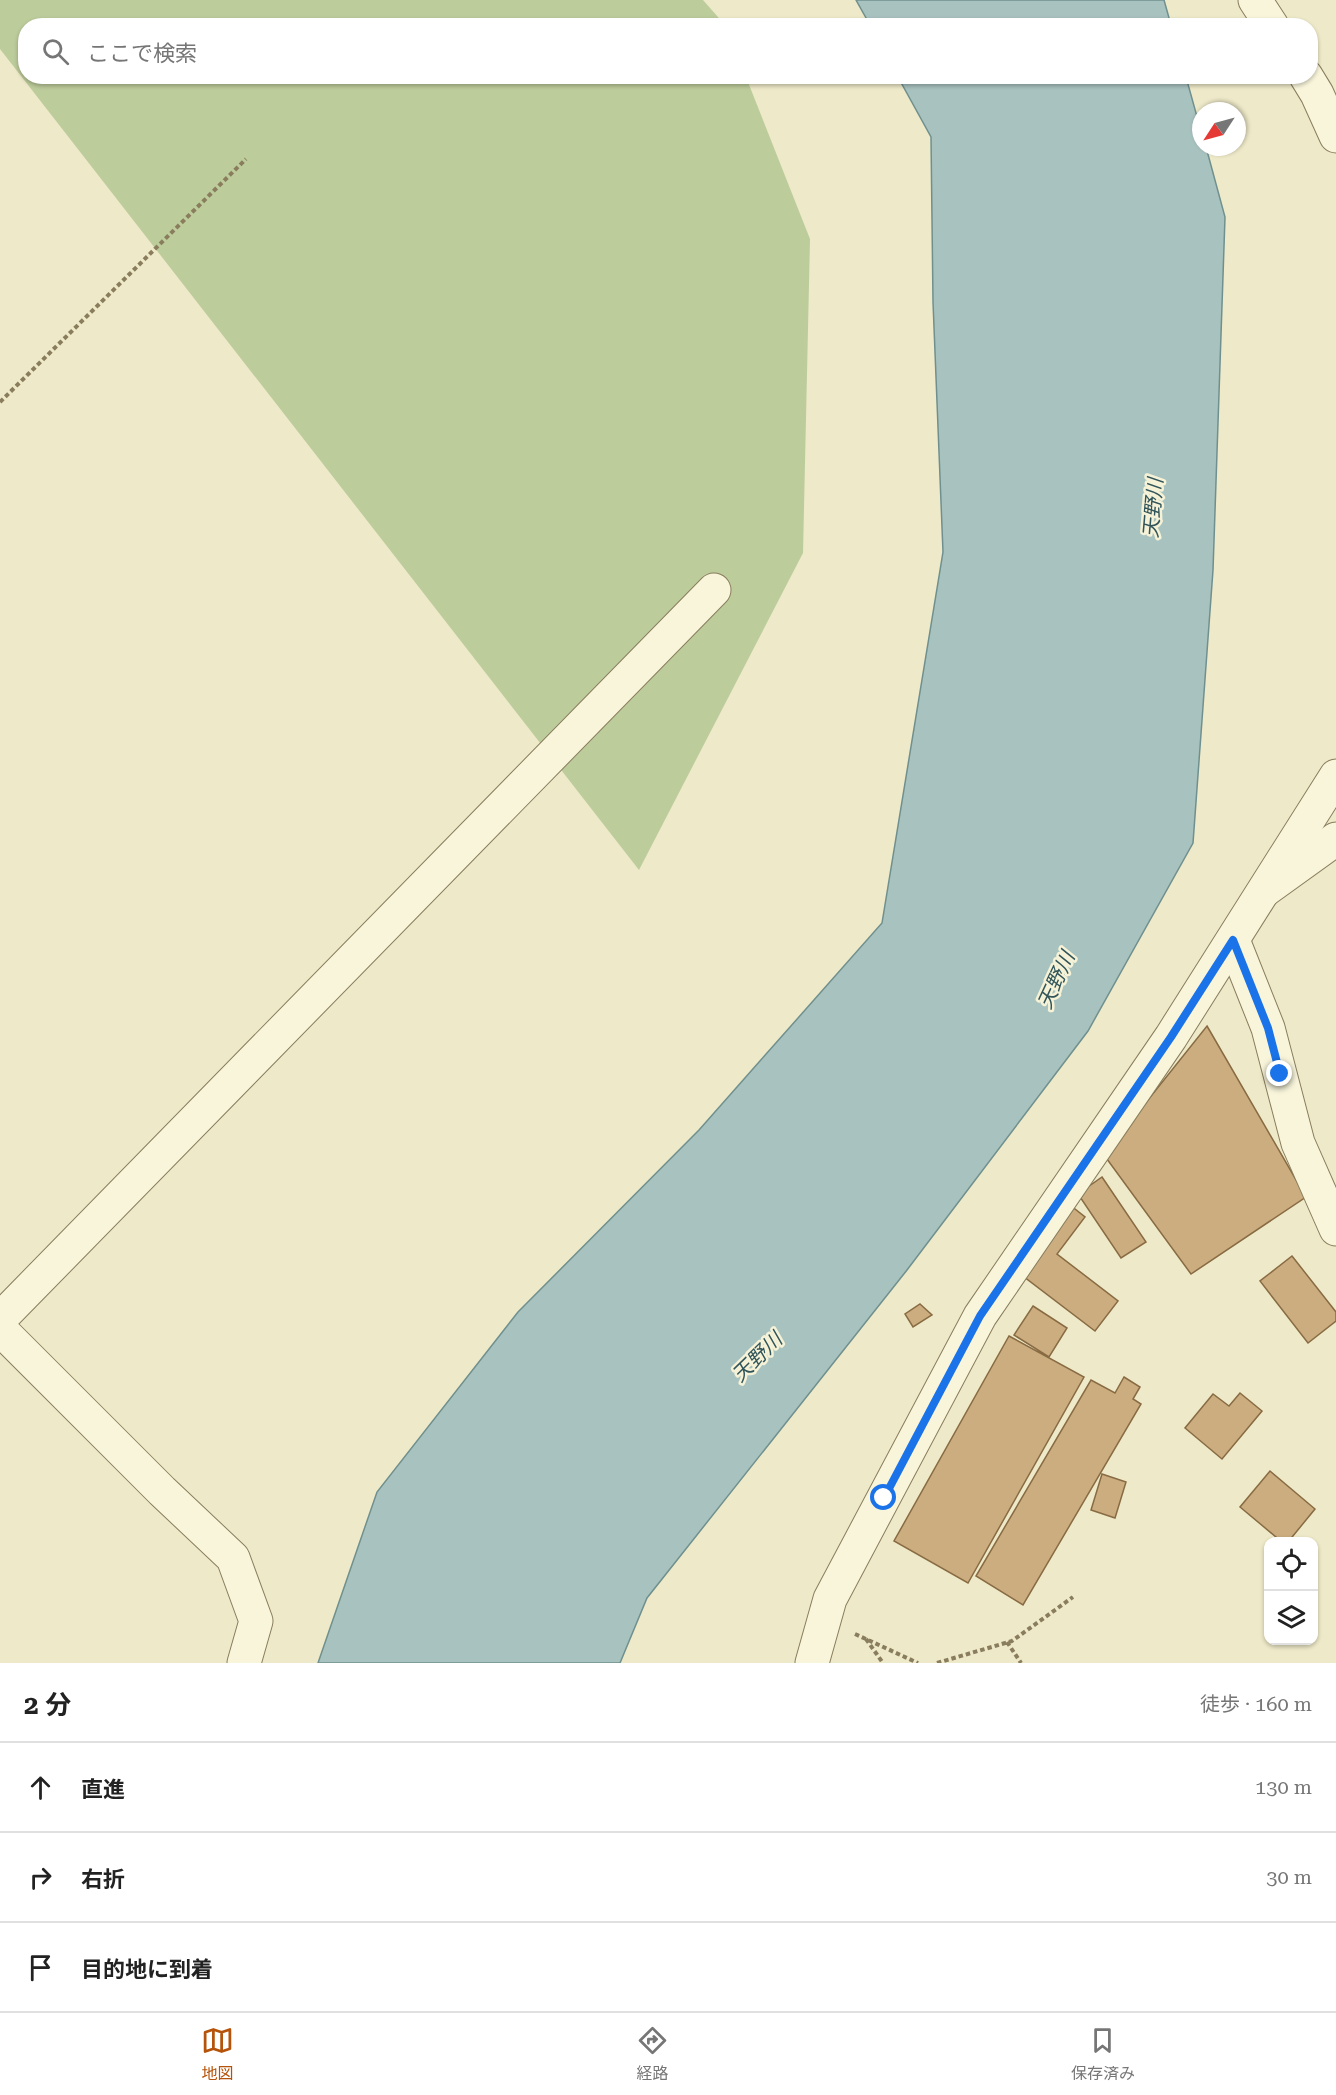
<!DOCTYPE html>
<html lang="ja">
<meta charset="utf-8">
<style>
:root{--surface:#fff;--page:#f6f6f6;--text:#222;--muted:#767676;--line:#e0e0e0;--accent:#b45309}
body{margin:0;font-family:"Roboto Serif","Noto Sans JP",serif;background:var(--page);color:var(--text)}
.controls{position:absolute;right:18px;bottom:18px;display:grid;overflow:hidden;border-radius:12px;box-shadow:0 2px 4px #0004}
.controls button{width:54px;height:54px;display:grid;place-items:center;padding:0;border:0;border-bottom:2px solid var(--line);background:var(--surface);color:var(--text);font:30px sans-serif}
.compass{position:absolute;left:1192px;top:102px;width:54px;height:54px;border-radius:50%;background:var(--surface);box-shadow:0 2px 4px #0004;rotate:234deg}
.stop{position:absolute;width:18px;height:18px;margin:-14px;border:4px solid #1a73e8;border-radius:50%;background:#fff}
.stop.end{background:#1a73e8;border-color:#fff;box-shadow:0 2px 6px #0008}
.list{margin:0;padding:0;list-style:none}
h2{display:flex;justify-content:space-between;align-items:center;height:78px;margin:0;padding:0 24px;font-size:26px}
h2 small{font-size:20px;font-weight:400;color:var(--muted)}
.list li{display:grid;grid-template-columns:39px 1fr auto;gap:18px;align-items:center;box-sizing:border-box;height:90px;padding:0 24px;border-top:2px solid var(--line)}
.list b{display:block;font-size:22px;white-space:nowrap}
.list em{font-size:20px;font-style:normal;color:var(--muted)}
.icon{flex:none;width:33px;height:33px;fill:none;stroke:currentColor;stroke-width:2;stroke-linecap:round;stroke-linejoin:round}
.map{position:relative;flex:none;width:1336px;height:1663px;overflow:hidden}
.search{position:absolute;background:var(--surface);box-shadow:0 2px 4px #0004;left:18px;right:18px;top:18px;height:66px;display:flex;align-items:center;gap:15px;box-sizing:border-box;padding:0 21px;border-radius:24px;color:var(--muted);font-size:22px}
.sheet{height:348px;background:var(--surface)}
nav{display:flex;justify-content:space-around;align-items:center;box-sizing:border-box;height:84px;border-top:2px solid var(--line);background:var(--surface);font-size:16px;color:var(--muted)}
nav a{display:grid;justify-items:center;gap:3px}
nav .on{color:var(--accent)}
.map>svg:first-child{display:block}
.green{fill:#bdcc9b}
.water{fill:#a8c2bf;stroke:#6f908e;stroke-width:1.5}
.building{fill:#cbad7f;stroke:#886b43;stroke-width:1.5}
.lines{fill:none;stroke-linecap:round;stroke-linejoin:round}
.minor-casing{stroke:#897d5d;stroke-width:35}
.tertiary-casing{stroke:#897d5d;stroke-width:35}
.path{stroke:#897d5d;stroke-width:4;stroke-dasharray:4.5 3;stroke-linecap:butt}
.minor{stroke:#f8f5db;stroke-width:33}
.tertiary{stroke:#f8f5db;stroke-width:33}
.route{stroke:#1a73e8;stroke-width:8}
.labels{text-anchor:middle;stroke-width:5;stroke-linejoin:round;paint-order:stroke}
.water-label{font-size:20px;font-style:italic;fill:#305459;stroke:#f5f2d7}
</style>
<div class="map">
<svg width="1336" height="1663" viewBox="0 0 1336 1663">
<rect width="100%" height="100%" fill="#eee9c8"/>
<path class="green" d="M0 0H703L725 25 26 26V76L746 77 810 239 803 553 639 870 0 49Z"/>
<path class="water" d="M856 0H1164L1171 25H870Z
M898 77H1186L1201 131V147H1206L1225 217 1213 570 1193 843 1088 1031 907 1270 647 1598 620 1663H318L377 1492 518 1312 699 1130 882 923 943 552 933 302 931 137Z"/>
<path class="building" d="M1207 1026 1306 1197 1191 1274 1104 1155Z
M1102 1177 1146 1242 1121 1258 1078 1194Z
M1070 1205 1085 1217 1057 1254 1118 1301 1095 1331 1019 1273Z
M1292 1256 1336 1312V1321L1308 1343 1260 1281Z
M920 1304 932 1315 913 1327 905 1314Z
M1033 1306 1067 1328 1049 1357 1014 1335Z
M1009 1336 1084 1377 968 1583 894 1541Z
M1124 1377 1140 1387 1133 1399 1141 1404 1023 1605 976 1576 1091 1380 1115 1393Z
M1240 1393 1262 1411 1222 1459 1185 1428 1213 1394 1229 1406Z
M1270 1471 1315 1509 1288 1542H1282L1240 1507Z
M1102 1474 1126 1482 1115 1518 1091 1510Z"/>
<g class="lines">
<defs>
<path id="minor" d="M1265 890 1336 839
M1233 940 1268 1028 1298 1143 1336 1229
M0 1319 714 590
M0 1329 162 1491 233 1558 256 1621 244 1663"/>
<path id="tertiary" d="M1255 0 1272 26
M1306 76 1317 94 1336 136
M812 1663 830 1599 980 1316 1171 1037 1336 776"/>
</defs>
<use href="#minor" class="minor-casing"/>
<use href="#tertiary" class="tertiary-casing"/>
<path class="path" d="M0 402 246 159
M855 1634 918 1663
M866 1639 883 1663
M1007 1642 1021 1663
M937 1663 1012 1641 1073 1597"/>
<use href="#minor" class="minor"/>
<use href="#tertiary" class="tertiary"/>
</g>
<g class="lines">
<path class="route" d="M884 1498 980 1316 1171 1037 1233 940 1268 1028 1280 1074"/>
</g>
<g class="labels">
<g class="water-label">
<text transform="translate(1153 508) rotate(-85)" y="7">天野川</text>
<text transform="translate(1056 980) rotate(-65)" y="7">天野川</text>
<text transform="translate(757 1357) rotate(-44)" y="7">天野川</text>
</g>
</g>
</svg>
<div class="controls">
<button><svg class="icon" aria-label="locate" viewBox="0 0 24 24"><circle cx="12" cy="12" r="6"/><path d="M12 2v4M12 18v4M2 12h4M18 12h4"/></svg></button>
<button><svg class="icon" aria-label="layers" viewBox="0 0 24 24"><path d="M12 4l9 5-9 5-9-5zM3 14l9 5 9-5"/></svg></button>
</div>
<svg class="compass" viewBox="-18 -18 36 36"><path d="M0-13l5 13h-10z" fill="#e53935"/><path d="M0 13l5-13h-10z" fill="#767676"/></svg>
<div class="stop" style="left:884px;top:1498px"></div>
<div class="stop end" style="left:1280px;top:1074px"></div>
<div class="search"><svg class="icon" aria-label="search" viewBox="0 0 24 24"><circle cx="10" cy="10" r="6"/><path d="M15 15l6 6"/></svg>ここで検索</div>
</div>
<section class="sheet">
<h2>2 分<small>徒歩 · 160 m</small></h2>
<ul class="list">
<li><svg class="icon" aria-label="ahead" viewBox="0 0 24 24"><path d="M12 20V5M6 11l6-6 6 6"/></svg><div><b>直進</b></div><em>130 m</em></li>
<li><svg class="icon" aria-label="right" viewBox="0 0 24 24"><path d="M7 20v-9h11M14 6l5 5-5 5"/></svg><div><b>右折</b></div><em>30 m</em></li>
<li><svg class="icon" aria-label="arrive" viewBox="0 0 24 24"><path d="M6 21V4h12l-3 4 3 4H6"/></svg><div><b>目的地に到着</b></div></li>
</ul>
</section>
<nav>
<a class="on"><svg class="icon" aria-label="map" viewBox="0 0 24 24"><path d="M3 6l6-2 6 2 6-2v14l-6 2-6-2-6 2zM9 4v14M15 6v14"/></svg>地図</a>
<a><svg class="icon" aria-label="directions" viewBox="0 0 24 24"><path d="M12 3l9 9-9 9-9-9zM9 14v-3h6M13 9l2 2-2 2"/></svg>経路</a>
<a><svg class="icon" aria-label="saved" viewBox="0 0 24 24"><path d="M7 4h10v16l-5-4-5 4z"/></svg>保存済み</a>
</nav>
